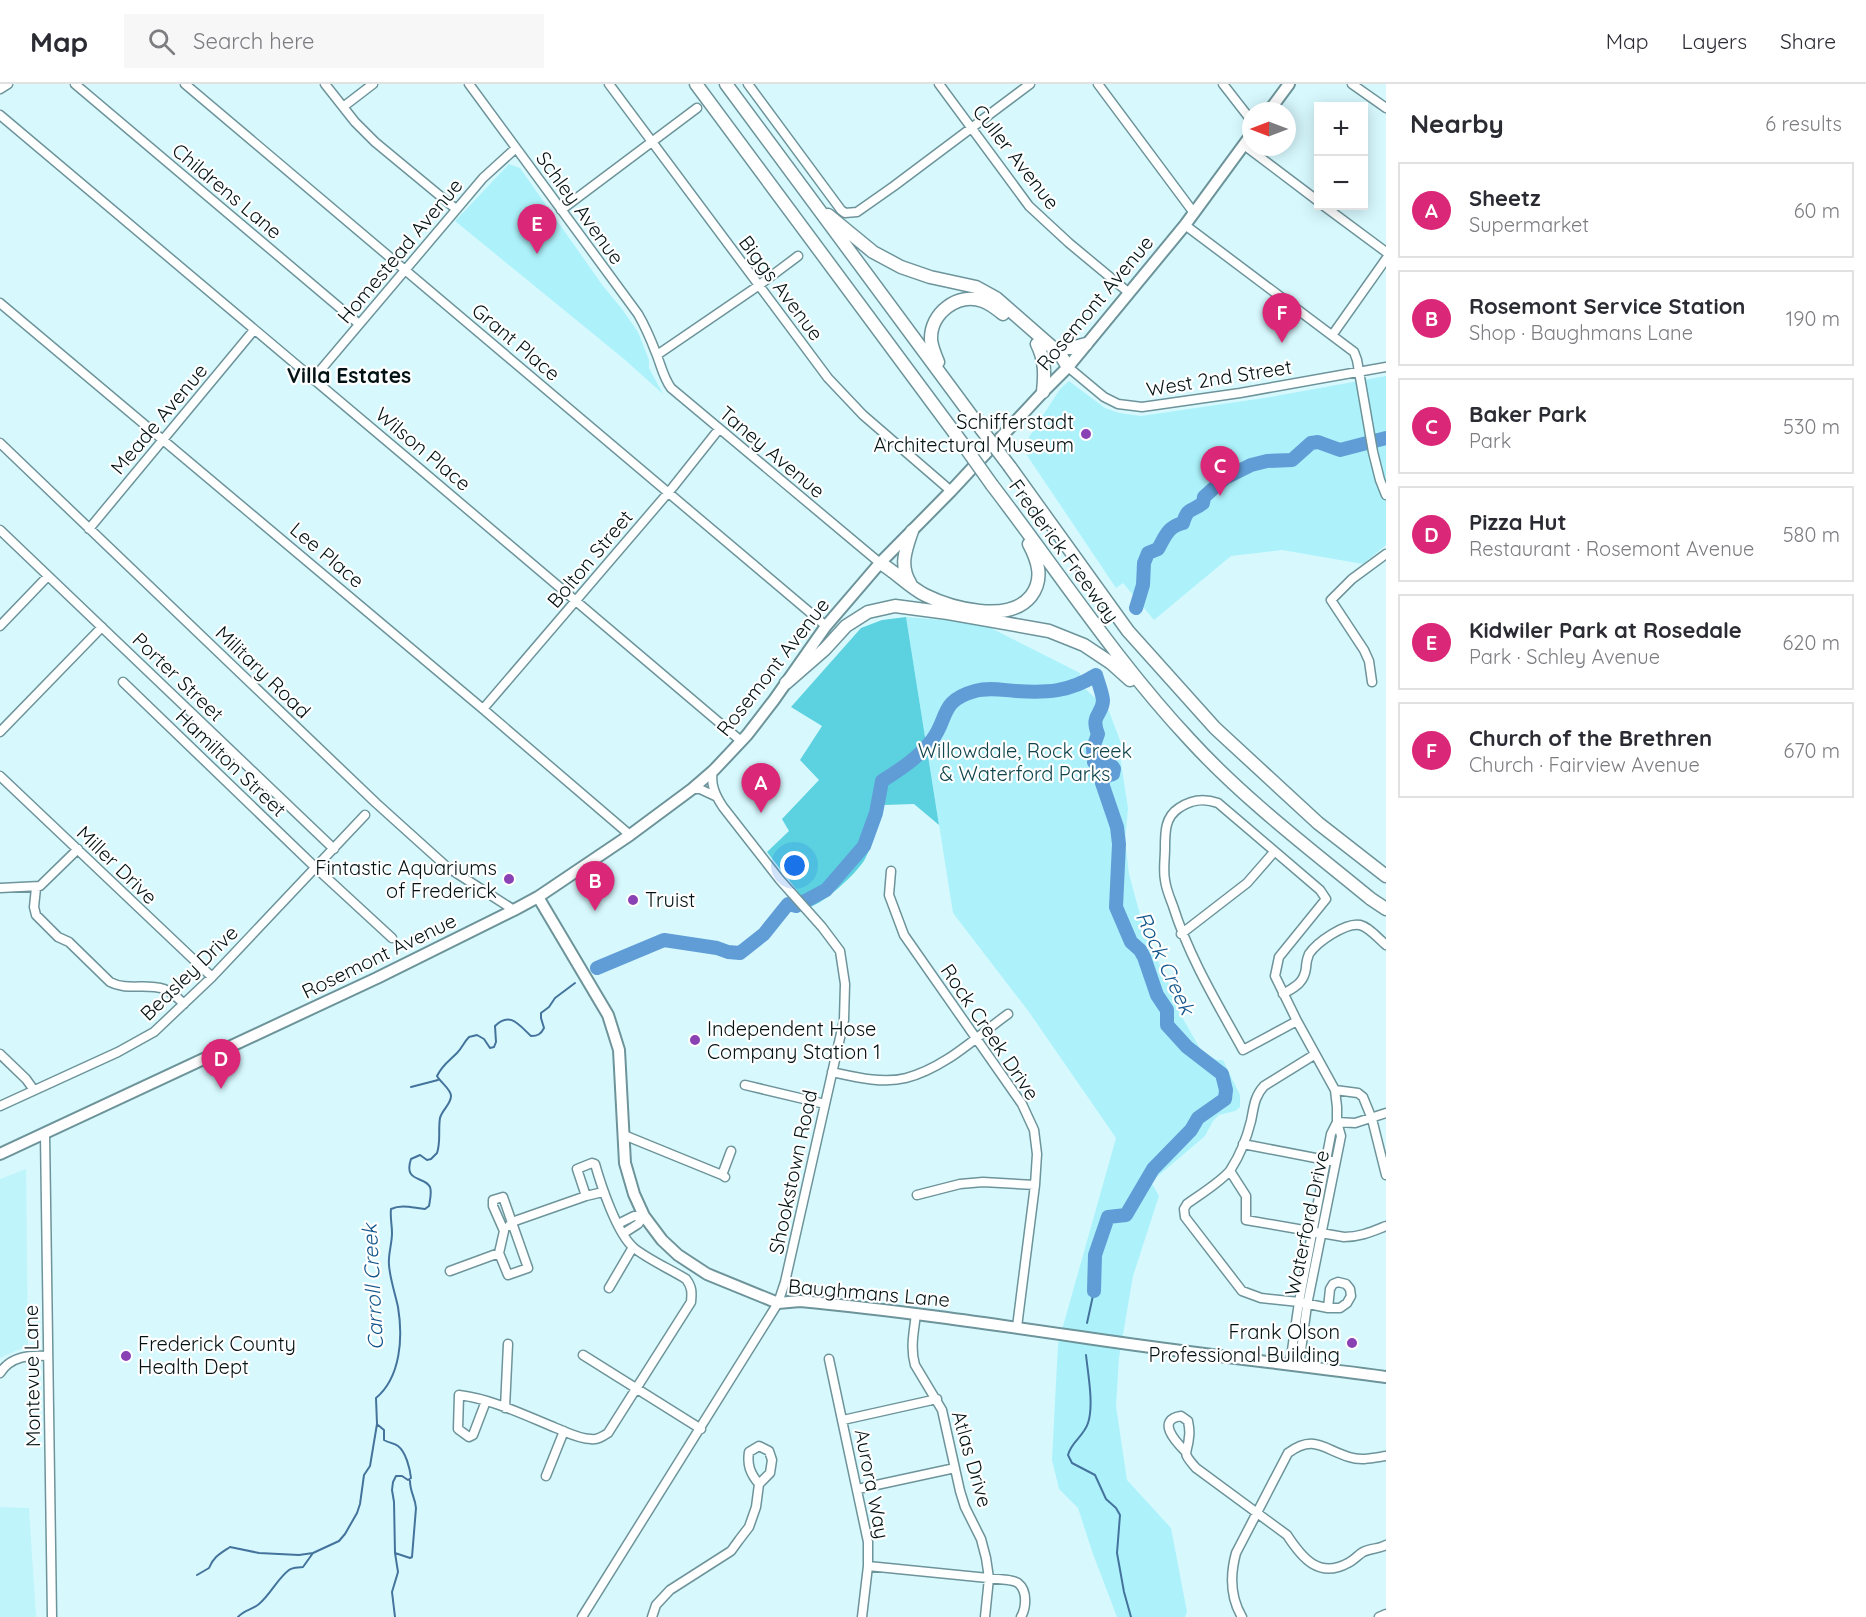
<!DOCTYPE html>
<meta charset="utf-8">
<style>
:root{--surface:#fff;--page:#f7f7f7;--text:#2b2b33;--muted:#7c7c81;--line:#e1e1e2;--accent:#db2777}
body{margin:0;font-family:Quicksand,sans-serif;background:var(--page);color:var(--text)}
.controls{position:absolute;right:18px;top:18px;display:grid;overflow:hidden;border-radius:0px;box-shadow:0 3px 15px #0003}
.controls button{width:54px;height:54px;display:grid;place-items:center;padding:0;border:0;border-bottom:2px solid var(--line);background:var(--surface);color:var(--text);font:30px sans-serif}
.compass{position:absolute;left:1242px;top:18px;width:54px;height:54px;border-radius:50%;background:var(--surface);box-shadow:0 3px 15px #0003;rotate:270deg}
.you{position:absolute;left:795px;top:782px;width:21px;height:21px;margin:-15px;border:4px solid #fff;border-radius:50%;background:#1a73e8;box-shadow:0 0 0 9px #1a73e833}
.badge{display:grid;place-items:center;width:39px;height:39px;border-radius:50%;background:var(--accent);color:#fff;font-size:20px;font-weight:700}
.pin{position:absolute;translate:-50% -50px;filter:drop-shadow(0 2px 3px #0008)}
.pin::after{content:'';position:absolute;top:32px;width:21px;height:18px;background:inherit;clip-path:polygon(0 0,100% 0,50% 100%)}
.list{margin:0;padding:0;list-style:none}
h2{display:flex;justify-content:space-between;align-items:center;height:78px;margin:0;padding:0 24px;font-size:26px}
h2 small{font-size:20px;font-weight:400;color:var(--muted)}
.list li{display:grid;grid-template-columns:39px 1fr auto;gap:18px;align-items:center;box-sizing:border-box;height:96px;margin:0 12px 12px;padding:0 12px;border:2px solid var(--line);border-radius:0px}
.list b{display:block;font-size:22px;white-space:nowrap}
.list p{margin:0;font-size:20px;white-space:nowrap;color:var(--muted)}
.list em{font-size:20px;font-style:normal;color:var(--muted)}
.icon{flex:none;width:33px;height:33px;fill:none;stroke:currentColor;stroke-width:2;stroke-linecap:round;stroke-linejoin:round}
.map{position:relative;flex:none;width:1386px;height:1533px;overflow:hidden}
header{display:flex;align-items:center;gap:36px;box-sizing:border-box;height:84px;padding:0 30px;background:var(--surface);border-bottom:2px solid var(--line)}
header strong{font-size:28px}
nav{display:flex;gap:33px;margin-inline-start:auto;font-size:21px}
.search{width:420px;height:54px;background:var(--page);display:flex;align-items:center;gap:15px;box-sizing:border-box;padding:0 21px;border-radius:0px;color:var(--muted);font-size:22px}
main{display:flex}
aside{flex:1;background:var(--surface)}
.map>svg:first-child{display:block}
.built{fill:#bff4fb}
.green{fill:#adf2fb}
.forest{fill:#5cd1e0}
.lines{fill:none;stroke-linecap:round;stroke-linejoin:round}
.stream{stroke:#44739c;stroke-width:2}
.river{stroke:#609dd6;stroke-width:14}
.minor-casing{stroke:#6d949a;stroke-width:11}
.major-casing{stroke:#6d949a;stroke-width:14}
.highway-casing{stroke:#6d949a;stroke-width:15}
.minor{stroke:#fff;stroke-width:8}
.major{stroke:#fff;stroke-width:10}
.highway{stroke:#fff;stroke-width:12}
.highway-bridge-casing{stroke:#6d949a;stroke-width:15;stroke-linecap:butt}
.highway-bridge{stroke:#fff;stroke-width:12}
.poi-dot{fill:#8a41b3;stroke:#fff;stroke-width:2}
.labels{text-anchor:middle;stroke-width:4.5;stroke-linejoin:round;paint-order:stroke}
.street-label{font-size:20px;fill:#031214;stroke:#fff}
.poi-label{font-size:20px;fill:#031214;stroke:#fff;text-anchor:end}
.park-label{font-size:20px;fill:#10454c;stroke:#fff}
.neighbourhood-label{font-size:21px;font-weight:bold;fill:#031214;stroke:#fff}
.water-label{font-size:21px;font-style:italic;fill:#14578d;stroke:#fff}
</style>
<header>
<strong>Map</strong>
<div class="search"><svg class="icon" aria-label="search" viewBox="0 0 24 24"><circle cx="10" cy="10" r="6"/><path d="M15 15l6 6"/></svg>Search here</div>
<nav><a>Map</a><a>Layers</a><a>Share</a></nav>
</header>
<main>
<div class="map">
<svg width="1386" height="1533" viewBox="0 0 1386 1533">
<rect width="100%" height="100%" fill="#d7f9fe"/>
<path class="built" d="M26 1085 28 1264 20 1265 0 1274V1095Z
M0 1423 29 1424 36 1533H0Z"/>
<path class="green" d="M509 80 520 84 603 202 622 225 638 248 649 276V284L663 310 624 275 455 137Z
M1386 292V461L1363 480 1282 466 1231 472 1154 536 1123 499 1116 504 1022 364 1060 305 1069 297 1105 324 1119 329 1141 332 1264 314Z
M906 533 981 539 1080 589 1079 599 1109 627 1122 662 1120 672 1128 724 1125 757 1129 790 1145 849 1174 911 1178 926 1202 968 1217 976H1223L1240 1011V1023L1235 1027 1219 1031 1213 1037 1205 1052 1151 1098 1159 1112 1133 1192 1119 1274 1116 1322 1127 1396 1171 1444 1187 1528 1185 1533H1117L1093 1470 1078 1424 1059 1405 1052 1376 1058 1260 1116 1054 1029 928 953 829Z"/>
<path class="forest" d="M906 533 939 741 914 720 883 721C877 738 874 758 865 775 858 788 820 824 805 824L762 773 799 809 767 768 789 747 782 735 819 696 800 676 822 642 791 623 861 544 882 536Z"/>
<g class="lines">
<path class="stream" d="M411 1003 438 996
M1087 1239 1094 1207
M1086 1271C1088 1290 1094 1321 1088 1339 1084 1352 1071 1358 1068 1371L1072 1379 1095 1391 1106 1415 1116 1424 1120 1431 1117 1469 1124 1508 1131 1533
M378 1341 384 1346V1356C389 1359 394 1359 398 1362 406 1368 410 1385 411 1394L408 1396 402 1392H396L393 1398 392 1406 394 1418 395 1469 398 1488 392 1508 395 1533
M395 1469 410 1474 412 1473 416 1424C415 1413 410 1408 410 1397
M197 1491 209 1484C213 1473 221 1469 230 1463L259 1469 299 1471 313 1469
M238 1533C244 1526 252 1526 259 1520 270 1511 278 1494 289 1486 293 1483 298 1484 303 1483L313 1469 339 1457 345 1450 357 1429 360 1420 364 1391 370 1382 377 1340 376 1314C401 1293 403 1253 398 1223 395 1209 390 1195 389 1181 388 1170 392 1160 392 1149 392 1141 390 1133 391 1125 402 1120 413 1124 425 1125L429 1122C430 1116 432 1108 430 1103 425 1092 403 1099 411 1075L420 1071 427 1076 431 1075 437 1069C441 1057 438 1046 440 1034 442 1026 451 1020 451 1012 451 1005 441 999 437 992 442 981 449 977 457 969 462 964 464 958 469 953L477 951 484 955 490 964 494 963 496 958 495 942C510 927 519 941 531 952 538 952 541 950 544 944L541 934V929L549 923 555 914 575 899"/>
<path class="river" d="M1136 524 1143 501 1144 479 1148 469 1158 465C1165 453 1167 443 1183 439 1188 422 1192 428 1203 419L1204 413 1225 394 1251 381 1267 377 1292 376 1311 359 1318 358 1340 366 1386 354
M597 884 664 856 717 864 728 868 740 869 764 850 788 820 796 822 826 806 864 762 876 729 882 697C901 685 918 674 932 656 949 634 939 617 975 607 989 603 1002 606 1016 607 1047 609 1069 608 1096 591 1098 598 1102 608 1103 616 1103 631 1090 630 1098 650L1093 664 1094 678 1096 679C1104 679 1110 677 1114 685L1113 690 1106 692 1102 699 1117 743 1119 760 1116 823 1131 858 1140 866 1144 873 1157 911 1167 926V941L1187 963 1222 990 1226 1006 1225 1015 1198 1034 1191 1046 1153 1085 1126 1131 1108 1133 1095 1171 1094 1207"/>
<defs>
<path id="minor" d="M75 0 359 240
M185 0 826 542
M325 0 355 38 375 58 456 125
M469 0 638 230C645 242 651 256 656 269 661 281 663 293 671 304L880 479
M609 0 828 294 863 331 951 407
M748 0 841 126 845 129 857 128 894 102 1030 0
M939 0 1029 122 1069 159 1128 208
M1098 0 1194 129
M1223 0 1251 36
M1352 0 1386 24
M0 5 8 0
M343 23 373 0
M0 31C247 240 495 447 741 657
M1244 61 1318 117
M1324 122 1386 168
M561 126 697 24
M1185 141 1354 268 1357 276 1373 368 1380 396 1386 411
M0 219 483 625 630 751
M1333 250 1386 175
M657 271 758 202 798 172
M1068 283 1104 313 1118 320 1142 323 1240 309 1386 283
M313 295 483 94 516 64
M0 359 376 719 447 783 514 826
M89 445 254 246
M0 446 334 765
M0 542 48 492
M123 598 316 784 392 854
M1372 598 1369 577 1364 566 1331 516 1352 495 1386 470
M483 625 673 403 719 345
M0 648 102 543
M0 692 212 893
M692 705H700L715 712
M891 787 889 811 904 851 1022 1020 1034 1046 1037 1070 1035 1101 1017 1243
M0 804 40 802 78 765
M36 804 34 823 36 831 58 853 69 858 110 898C127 907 146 899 164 905 172 908 178 914 184 920
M1181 850 1247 799 1274 768
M1283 910C1295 903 1304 899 1306 884 1306 879 1307 875 1309 870 1317 858 1346 838 1360 841 1369 843 1379 855 1386 861
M1297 937 1275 892 1279 873 1326 815 1320 806 1218 719C1204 714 1192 715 1179 724 1165 733 1165 748 1165 764 1165 775 1163 786 1165 796 1166 805 1170 814 1173 822 1189 873 1217 919 1243 966L1297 937 1335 1006 1337 1023V1038L1341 1052 1307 1221 1299 1281
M0 970 26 995 34 1006
M1314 971 1264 1002C1254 1013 1254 1023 1251 1037 1247 1053 1240 1071 1231 1085 1225 1095 1198 1112 1187 1120L1184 1125 1185 1133 1242 1207 1261 1214 1299 1218 1328 1224H1340L1347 1219 1351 1212 1350 1205 1346 1200 1338 1198 1333 1200 1330 1205 1328 1224
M832 988C855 993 883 1000 906 994 945 984 976 953 1008 930
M745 1001 825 1020
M1335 1006 1358 1009 1363 1013 1372 1035 1386 1091
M0 1022 118 968 154 948 212 893 365 731
M1337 1038 1355 1039 1386 1029
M45 1050 52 1533
M1243 1060 1331 1077
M1230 1087 1246 1112V1136L1344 1153C1360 1153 1371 1148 1386 1142
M722 1091 631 1054 624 1051 722 1091 725 1093 722 1091
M722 1091 731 1067
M917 1111 960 1100 983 1098 1035 1101
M503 1113 528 1184 508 1191 499 1169 504 1147 493 1122V1116Z
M618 1140 634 1132H644
M509 1142 512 1138 586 1112 603 1108
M624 1149 638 1140 644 1132
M450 1187 499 1169
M609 1204 633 1163
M916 1230C914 1247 910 1264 915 1281L942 1326 960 1407 965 1423 981 1455 986 1474 989 1494 985 1533
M583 1271 701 1345
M829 1275 868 1458V1482L862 1533
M1290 1280 1299 1218 1331 1050 1337 1038
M0 1289C11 1272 29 1271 48 1272
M486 1317 473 1351 469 1353 458 1345 459 1311C492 1315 524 1331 556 1344 566 1348 579 1355 591 1355 597 1356 602 1353 608 1349L691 1218C692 1208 692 1203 686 1195 670 1185 649 1176 634 1164 617 1150 601 1101 595 1080L592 1079 577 1085 586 1112
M505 1324 508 1260
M843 1336 937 1315
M1185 1367C1175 1357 1156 1336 1181 1332L1188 1337C1189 1342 1190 1348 1189 1353 1188 1371 1180 1366 1196 1384L1287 1451C1302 1474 1319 1495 1348 1479 1354 1476 1358 1471 1363 1468 1371 1464 1379 1465 1386 1461
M546 1392 564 1347
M858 1405 955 1384
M868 1482 1008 1496C1012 1497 1015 1497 1018 1499 1028 1507 1026 1524 1021 1533
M582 1533 778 1219 785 1198 844 936 845 900 840 867 822 843 780 796 723 723C715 711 710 700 713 686
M652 1533 656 1521 670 1506 731 1467 739 1456 749 1443 756 1423 759 1400 770 1389 772 1376 769 1367 759 1362 749 1368C747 1381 750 1389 759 1400
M1242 1533C1230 1513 1230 1491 1236 1469L1288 1369C1314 1350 1323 1365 1349 1373 1361 1377 1373 1374 1386 1372
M1379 1533 1386 1530"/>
<path id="major" d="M1269 27 1289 0
M538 813 608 931 619 966 625 1079 634 1110 644 1132 662 1156 678 1171 707 1190 778 1219 800 1217C906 1227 1011 1243 1115 1258 1205 1271 1296 1281 1386 1293
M0 1070 377 894 514 826 538 813 630 751 692 705 714 686 747 651 774 616 826 542 880 479 951 407 1043 308 1068 283 1185 141 1251 51"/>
<path id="highway" d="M696 0 965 363
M726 0 982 346
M828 131 873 168 901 183 930 193 976 203 996 214 1060 270 1068 283
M1037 260C1045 276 1045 290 1043 308
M1053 264H1071L1086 260
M938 278C935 271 932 264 931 256 930 229 958 208 983 217 991 220 997 225 1003 230
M1010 383 1128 547 1215 644 1318 739 1386 792
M992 401C1058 487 1116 577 1190 656 1244 715 1309 764 1371 815L1386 825
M880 479C896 488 909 503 925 511 951 524 1009 540 1031 512 1044 495 1038 477 1029 460
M910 499C899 481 906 465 912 447
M786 599 825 565 846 542 868 528 895 522 948 529 1049 547 1084 561 1111 579 1130 596"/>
</defs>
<use href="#minor" class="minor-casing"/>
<use href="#major" class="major-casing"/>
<use href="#highway" class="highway-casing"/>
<use href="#minor" class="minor"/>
<use href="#major" class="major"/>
<use href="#highway" class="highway"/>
<defs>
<path id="highway-bridge" d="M982 346 1010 383
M965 363 992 401"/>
</defs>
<use href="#highway-bridge" class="highway-bridge-casing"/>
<use href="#highway-bridge" class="highway-bridge"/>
</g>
<g class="poi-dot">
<circle cx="1086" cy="350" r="6"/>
<circle cx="509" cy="795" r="6"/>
<circle cx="633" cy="816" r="6"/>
<circle cx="695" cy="956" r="6"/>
<circle cx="1352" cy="1259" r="6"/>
<circle cx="126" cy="1272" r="6"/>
</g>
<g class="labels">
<g class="street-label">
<text transform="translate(1016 73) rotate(52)" y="7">Culler Avenue</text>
<text transform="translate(227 107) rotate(40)" y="7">Childrens Lane</text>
<text transform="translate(580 124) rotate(54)" y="7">Schley Avenue</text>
<text transform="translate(400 167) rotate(-50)" y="7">Homestead Avenue</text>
<text transform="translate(781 204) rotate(53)" y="7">Biggs Avenue</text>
<text transform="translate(1095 219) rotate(-50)" y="7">Rosemont Avenue</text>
<text transform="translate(516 258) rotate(40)" y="7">Grant Place</text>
<text transform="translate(1219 294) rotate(-9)" y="7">West 2nd Street</text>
<text transform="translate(159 335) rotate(-50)" y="7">Meade Avenue</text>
<text transform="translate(423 365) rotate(40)" y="7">Wilson Place</text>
<text transform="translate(772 368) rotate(40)" y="7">Taney Avenue</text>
<text transform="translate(1064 467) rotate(54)" y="7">Frederick Freeway</text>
<text transform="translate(327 471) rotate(40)" y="7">Lee Place</text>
<text transform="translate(590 475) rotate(-50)" y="7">Bolton Street</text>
<text transform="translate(773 583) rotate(-52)" y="7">Rosemont Avenue</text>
<text transform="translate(263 588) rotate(44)" y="7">Military Road</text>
<text transform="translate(178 593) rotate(44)" y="7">Porter Street</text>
<text transform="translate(231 679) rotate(44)" y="7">Hamilton Street</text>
<text transform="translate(117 781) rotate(44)" y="7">Miller Drive</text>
<text transform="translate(379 872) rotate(-26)" y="7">Rosemont Avenue</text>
<text transform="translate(189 889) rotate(-44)" y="7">Beasley Drive</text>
<text transform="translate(990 948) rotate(56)" y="7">Rock Creek Drive</text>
<text transform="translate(793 1088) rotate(-78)" y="7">Shookstown Road</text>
<text transform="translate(1307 1139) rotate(-78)" y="7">Waterford Drive</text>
<text transform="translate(869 1209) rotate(5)" y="7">Baughmans Lane</text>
<text transform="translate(32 1292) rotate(-91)" y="7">Montevue Lane</text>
<text transform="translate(972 1375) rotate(74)" y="7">Atlas Drive</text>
<text transform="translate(872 1400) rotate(79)" y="7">Aurora Way</text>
</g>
<g class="poi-label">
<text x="1074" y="345">Schifferstadt<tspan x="1074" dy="23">Architectural Museum</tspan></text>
<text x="497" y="791">Fintastic Aquariums<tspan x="497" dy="23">of Frederick</tspan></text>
<text x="645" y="823" text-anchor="start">Truist</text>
<text x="707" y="952" text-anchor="start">Independent Hose<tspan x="707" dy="23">Company Station 1</tspan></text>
<text x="1340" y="1255">Frank Olson<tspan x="1340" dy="23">Professional Building</tspan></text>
<text x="138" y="1267" text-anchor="start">Frederick County<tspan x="138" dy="23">Health Dept</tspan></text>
</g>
<g class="park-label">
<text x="1025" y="674">Willowdale, Rock Creek<tspan x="1025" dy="23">&amp; Waterford Parks</tspan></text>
</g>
<g class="neighbourhood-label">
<text x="349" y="299">Villa Estates</text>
</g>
<g class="water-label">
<text transform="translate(1165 879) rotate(65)" y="7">Rock Creek</text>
<text transform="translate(373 1203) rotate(-93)" y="7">Carroll Creek</text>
</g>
</g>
</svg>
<div class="controls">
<button>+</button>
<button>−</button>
</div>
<svg class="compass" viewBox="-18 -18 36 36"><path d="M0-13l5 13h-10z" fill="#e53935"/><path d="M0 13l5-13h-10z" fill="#7c7c81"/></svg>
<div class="you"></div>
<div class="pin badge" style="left:761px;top:729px">A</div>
<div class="pin badge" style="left:595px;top:827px">B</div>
<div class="pin badge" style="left:1220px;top:412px">C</div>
<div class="pin badge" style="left:221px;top:1005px">D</div>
<div class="pin badge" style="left:537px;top:170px">E</div>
<div class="pin badge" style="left:1282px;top:259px">F</div>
</div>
<aside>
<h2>Nearby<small>6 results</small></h2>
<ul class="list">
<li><span class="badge">A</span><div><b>Sheetz</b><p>Supermarket</p></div><em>60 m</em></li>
<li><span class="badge">B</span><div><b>Rosemont Service Station</b><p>Shop · Baughmans Lane</p></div><em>190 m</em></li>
<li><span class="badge">C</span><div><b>Baker Park</b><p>Park</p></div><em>530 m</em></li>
<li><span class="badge">D</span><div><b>Pizza Hut</b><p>Restaurant · Rosemont Avenue</p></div><em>580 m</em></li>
<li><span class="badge">E</span><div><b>Kidwiler Park at Rosedale</b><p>Park · Schley Avenue</p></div><em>620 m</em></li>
<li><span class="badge">F</span><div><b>Church of the Brethren</b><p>Church · Fairview Avenue</p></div><em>670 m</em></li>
</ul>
</aside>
</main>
